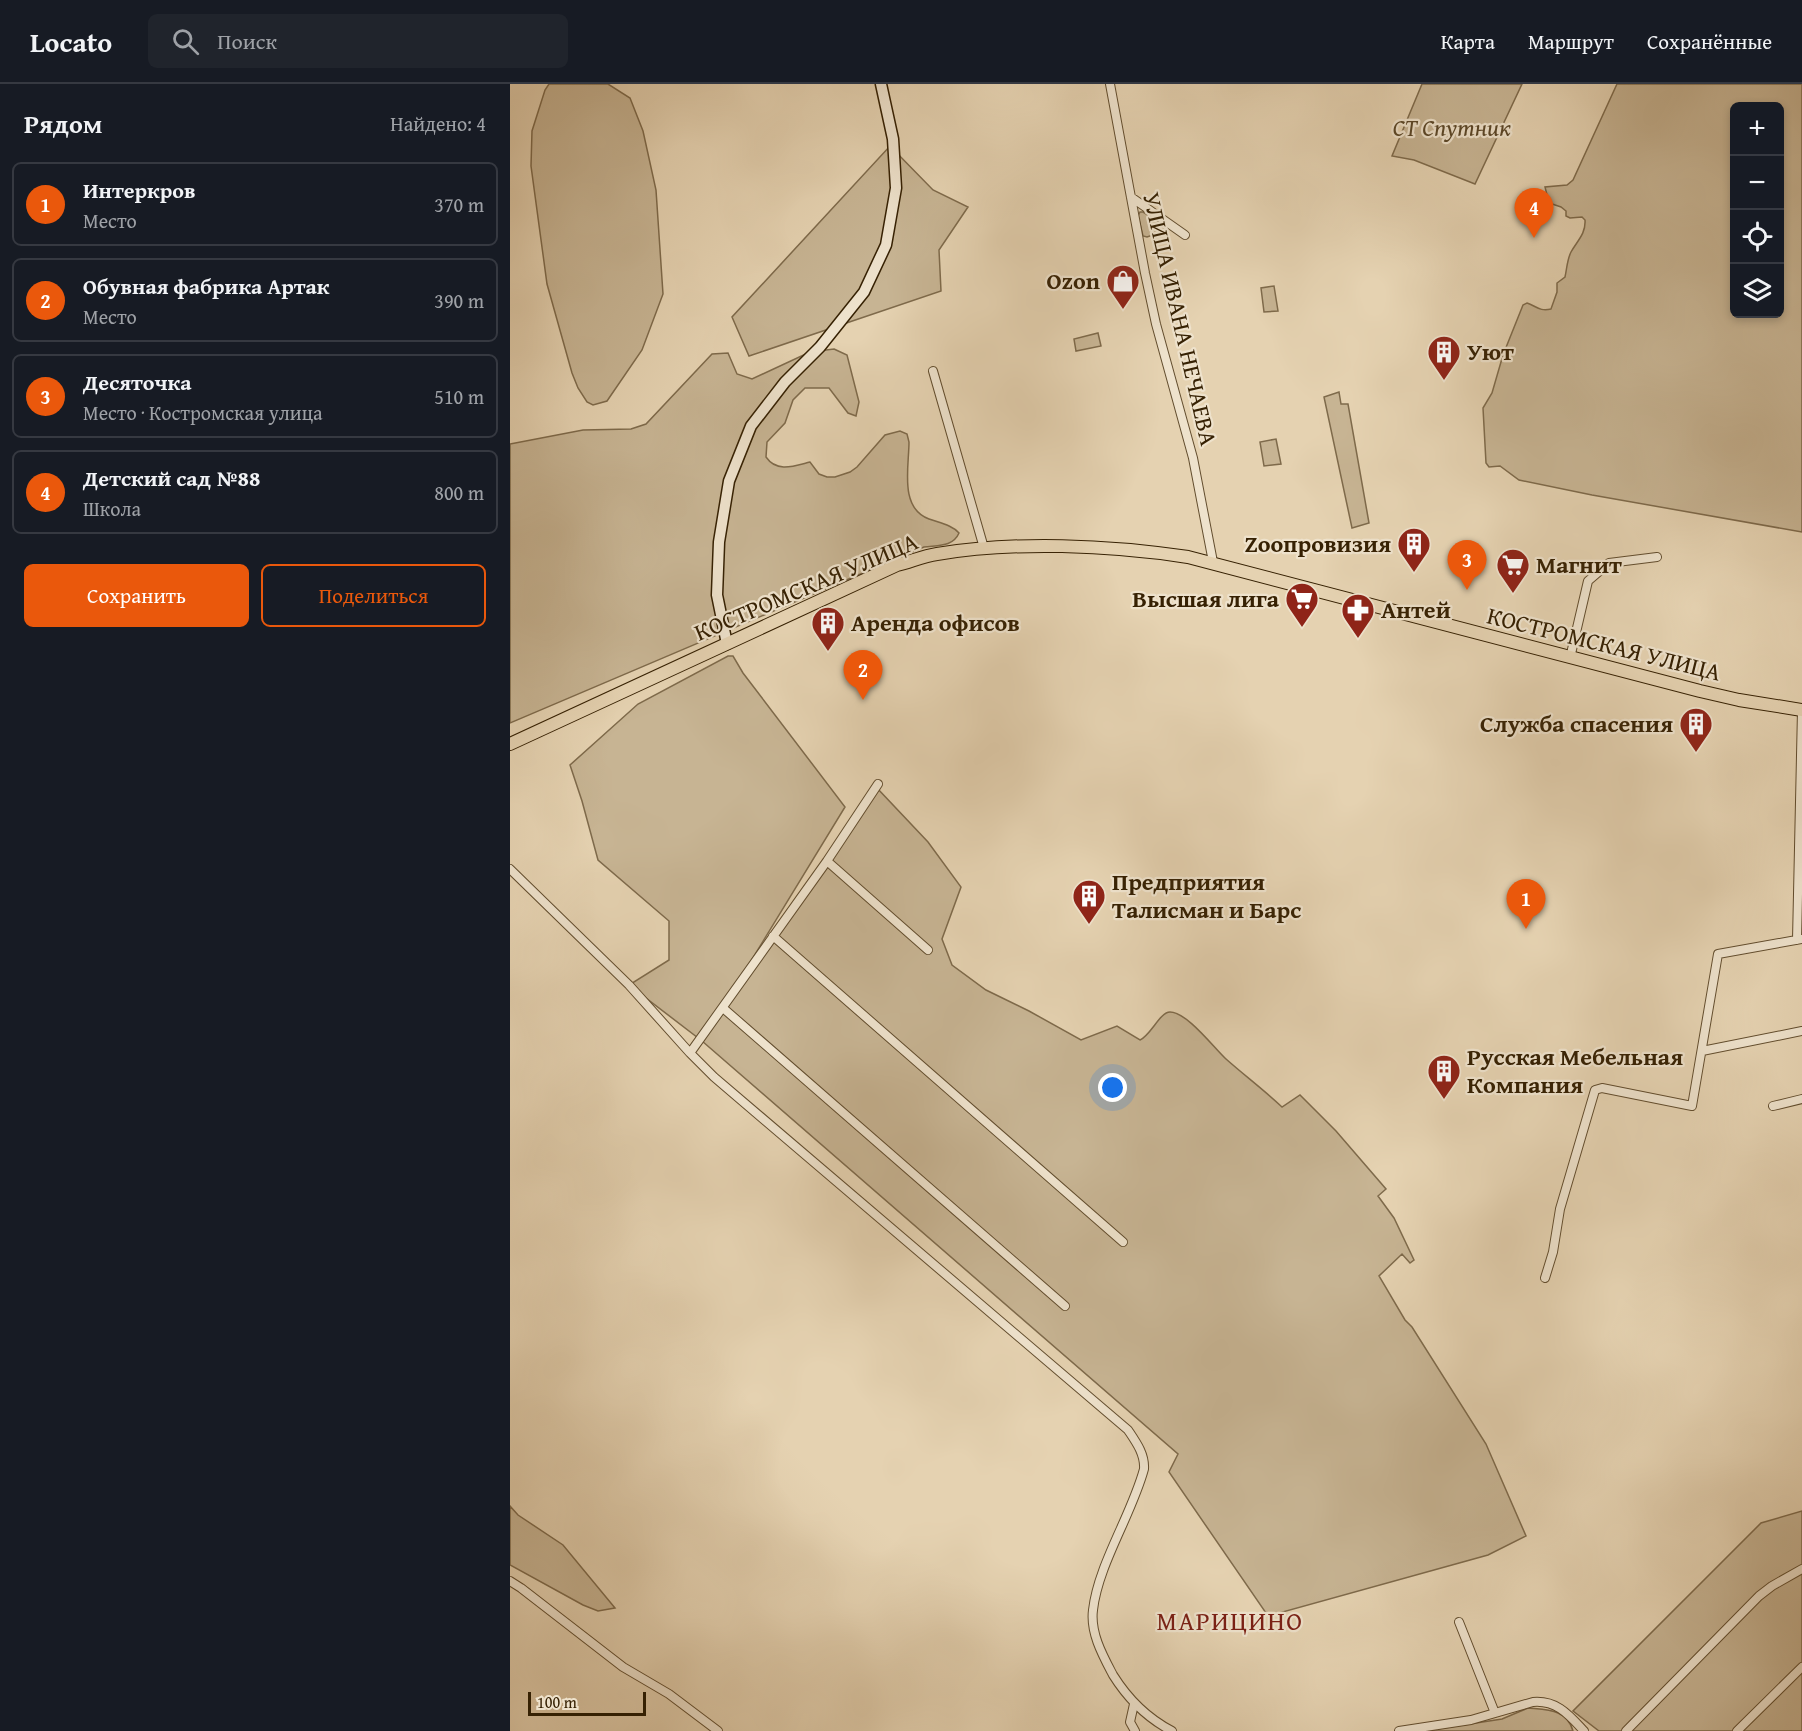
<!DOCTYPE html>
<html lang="ru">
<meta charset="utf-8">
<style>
:root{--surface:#171b24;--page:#20242c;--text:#f1f3f6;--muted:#9ea1a6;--line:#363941;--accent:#ea580c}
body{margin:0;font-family:"Gentium Book Plus",serif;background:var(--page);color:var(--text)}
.controls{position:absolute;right:18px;top:18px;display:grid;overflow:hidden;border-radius:9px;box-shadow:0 3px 9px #0003}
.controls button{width:54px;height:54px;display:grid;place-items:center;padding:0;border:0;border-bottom:2px solid var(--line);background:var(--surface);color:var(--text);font:30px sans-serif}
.scale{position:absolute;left:18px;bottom:15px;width:118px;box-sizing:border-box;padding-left:6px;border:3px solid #362103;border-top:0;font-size:16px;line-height:21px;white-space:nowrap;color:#362103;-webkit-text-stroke:4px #eee2cc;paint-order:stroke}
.you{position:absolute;left:603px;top:1004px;width:21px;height:21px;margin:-15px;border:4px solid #fff;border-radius:50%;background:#1a73e8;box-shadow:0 0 0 9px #1a73e833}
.badge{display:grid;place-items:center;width:39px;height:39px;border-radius:50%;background:var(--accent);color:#fff;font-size:20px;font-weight:700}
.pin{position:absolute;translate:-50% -50px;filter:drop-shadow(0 2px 3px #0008)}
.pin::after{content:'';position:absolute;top:32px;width:21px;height:18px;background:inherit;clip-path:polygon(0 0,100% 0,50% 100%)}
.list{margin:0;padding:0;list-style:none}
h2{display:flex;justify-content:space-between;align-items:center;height:78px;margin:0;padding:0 24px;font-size:26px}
h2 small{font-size:20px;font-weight:400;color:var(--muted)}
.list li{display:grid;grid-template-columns:39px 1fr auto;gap:18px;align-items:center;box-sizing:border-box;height:84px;margin:0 12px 12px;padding:0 12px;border:2px solid var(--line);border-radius:9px}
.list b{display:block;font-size:22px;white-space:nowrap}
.list p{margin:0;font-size:20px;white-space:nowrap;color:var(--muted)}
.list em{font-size:20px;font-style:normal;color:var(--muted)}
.actions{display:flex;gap:12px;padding:18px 24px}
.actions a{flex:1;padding:14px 0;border:2px solid var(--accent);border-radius:9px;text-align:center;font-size:21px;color:var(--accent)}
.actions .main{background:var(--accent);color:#fff}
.icon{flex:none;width:33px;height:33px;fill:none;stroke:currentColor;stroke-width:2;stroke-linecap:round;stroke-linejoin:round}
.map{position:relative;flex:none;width:1292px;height:1647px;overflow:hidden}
header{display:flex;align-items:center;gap:36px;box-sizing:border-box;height:84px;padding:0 30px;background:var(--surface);border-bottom:2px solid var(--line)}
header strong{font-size:28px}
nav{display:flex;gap:33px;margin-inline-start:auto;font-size:21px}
.search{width:420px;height:54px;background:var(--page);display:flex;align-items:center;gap:15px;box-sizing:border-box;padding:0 21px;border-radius:9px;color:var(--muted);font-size:22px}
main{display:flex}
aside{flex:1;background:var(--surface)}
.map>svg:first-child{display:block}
.green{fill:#c7b493;stroke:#7e6a4b;stroke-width:1.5;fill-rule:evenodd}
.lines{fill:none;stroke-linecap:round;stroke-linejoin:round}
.minor-casing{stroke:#624d2e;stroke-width:10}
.secondary-casing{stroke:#362103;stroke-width:13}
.primary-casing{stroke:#362103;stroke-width:14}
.minor{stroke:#eee2cc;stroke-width:8}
.secondary{stroke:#eee2cc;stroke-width:10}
.primary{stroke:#e5d2b1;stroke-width:12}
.labels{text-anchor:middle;stroke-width:4.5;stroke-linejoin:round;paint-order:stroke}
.park-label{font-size:24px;font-style:italic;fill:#5a4627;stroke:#eee2cc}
.poi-label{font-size:24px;font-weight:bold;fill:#362103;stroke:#eee2cc;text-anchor:start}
.street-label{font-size:24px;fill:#362103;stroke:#eee2cc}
.neighbourhood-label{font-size:26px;letter-spacing:1.5px;fill:#7a1f14;stroke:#eee2cc}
</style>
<header>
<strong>Locato</strong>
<div class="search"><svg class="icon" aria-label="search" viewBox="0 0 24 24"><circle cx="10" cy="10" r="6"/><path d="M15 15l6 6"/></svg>Поиск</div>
<nav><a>Карта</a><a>Маршрут</a><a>Сохранённые</a></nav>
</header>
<main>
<aside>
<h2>Рядом<small>Найдено: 4</small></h2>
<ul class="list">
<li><span class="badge">1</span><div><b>Интеркров</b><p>Место</p></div><em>370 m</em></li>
<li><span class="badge">2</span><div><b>Обувная фабрика Артак</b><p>Место</p></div><em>390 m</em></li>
<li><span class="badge">3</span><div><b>Десяточка</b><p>Место · Костромская улица</p></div><em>510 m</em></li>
<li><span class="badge">4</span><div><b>Детский сад №88</b><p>Школа</p></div><em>800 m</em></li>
</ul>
<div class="actions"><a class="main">Сохранить</a><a>Поделиться</a></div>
</aside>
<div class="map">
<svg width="1292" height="1647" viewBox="0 0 1292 1647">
<rect width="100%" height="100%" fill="#e5d2b1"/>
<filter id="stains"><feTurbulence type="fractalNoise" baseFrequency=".00333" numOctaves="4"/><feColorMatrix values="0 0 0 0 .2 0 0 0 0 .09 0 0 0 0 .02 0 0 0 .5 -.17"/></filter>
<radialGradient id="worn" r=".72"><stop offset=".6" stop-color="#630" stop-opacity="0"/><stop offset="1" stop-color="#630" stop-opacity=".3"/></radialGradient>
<path class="green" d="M39 0H98L120 14 133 47 146 106 153 210 132 266 97 317 83 321 77 318 68 304 62 289 37 200 21 82 22 47 35 6Z
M912 0H1012L965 100 904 76 882 72Z
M1107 0H1292V448L1082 411 1009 396 990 382 979 383 976 379 973 324 982 309 993 271 1013 221 1017 219C1026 222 1030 228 1041 225L1047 208V199L1055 193C1057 184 1057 176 1061 168 1067 157 1076 150 1075 136L1072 133 1060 134 1056 132V127L1051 123 1039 119 1035 103 1057 101 1063 96ZM1224 22H1270V230H1224Z
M380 62 423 106 458 123 429 166 431 207 239 272 222 233Z
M630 128H633L656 142 655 147 637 153 633 152 628 132Z
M764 202 768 227 754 228 751 204Z
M588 249 591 262 566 267 564 255Z
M324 265 337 271 349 318 346 332 338 329 319 304H295L283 316 275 339 257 358 256 373C267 389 284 382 300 378L309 390 317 393H325L340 388 347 383 375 351 390 347 397 350 399 358C399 383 389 424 419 435 430 439 442 441 449 449 443 463 428 461 414 463L0 639V360L73 346 121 345 136 340 202 270 218 269 227 290 242 295 300 268Z
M829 308 831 320H838L859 439 842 444 814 313Z
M766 355 771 380 754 382 750 358Z
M218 572H223L233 589 335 723 200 944 366 703 418 758 451 803 432 855 442 881 476 906 519 927 571 956 607 942 630 956C641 951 650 928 660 928 677 928 704 964 716 975 734 991 754 1006 772 1023L790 1011 826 1047 876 1105 868 1112 884 1134 904 1176 900 1179 892 1170 869 1192 895 1236 902 1243 976 1360 1016 1452 978 1471 758 1532 659 1388 668 1370 192 957 119 901 159 876V837L88 776 72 717 60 681 128 620Z
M0 1422 8 1431 53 1461 105 1524 88 1527 73 1521 0 1481Z
M1292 1427V1647H1089L1063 1627 1251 1439Z
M1018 1624C1037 1626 1057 1625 1063 1647H914L992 1635Z"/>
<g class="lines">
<defs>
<path id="minor" d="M600 0 635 189 646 240 683 374 703 478
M621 113 675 151
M423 287 474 464
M1060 574 1078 497 1099 479 1147 473
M317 777 418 866
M0 785 119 901 180 969 204 993 618 1346C626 1358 635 1370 634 1385 622 1430 588 1481 583 1526 580 1549 593 1572 603 1591 618 1615 637 1634 662 1647
M263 852 613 1158
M1287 856 1292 626
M213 924 555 1222
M1192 967 1292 947
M180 969 317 777 368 700
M1263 1022 1292 1015
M1035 1194 1043 1168 1050 1125 1085 1006 1092 1004 1182 1022 1208 870 1292 855
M0 1497 11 1504 113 1583 159 1610 208 1647
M949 1538 985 1629
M624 1620 620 1638 625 1647
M889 1647 961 1636 1023 1618C1047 1616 1059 1631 1074 1647
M1116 1647 1249 1512 1262 1502 1292 1485
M1227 1647 1292 1583"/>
<path id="secondary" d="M217 560 207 511 209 458 219 397 241 342 275 298 310 263 354 208 376 161 386 104 383 55 371 0"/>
<path id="primary" d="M0 660 387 481C400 478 413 472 427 470 506 457 598 461 678 473L1190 607 1229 616 1292 626"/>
</defs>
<use href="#minor" class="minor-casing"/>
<use href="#secondary" class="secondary-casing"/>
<use href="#primary" class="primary-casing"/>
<use href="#minor" class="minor"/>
<use href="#secondary" class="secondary"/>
<use href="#primary" class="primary"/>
</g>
<defs>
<symbol id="shop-pin" viewBox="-11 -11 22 30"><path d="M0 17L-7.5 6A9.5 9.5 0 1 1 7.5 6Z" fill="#8f2418" stroke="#eee2cc"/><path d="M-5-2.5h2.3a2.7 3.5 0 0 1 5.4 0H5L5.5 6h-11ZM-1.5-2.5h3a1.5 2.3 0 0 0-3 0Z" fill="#fff"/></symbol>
<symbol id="building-pin" viewBox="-11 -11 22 30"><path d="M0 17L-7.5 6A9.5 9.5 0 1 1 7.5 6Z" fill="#8f2418" stroke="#eee2cc"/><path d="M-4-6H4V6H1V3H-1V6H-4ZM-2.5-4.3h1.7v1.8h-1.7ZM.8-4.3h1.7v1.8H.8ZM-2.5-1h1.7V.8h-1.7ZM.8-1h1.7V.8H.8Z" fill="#fff"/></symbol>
<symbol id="supermarket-pin" viewBox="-11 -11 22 30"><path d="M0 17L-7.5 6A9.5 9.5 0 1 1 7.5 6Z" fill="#8f2418" stroke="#eee2cc"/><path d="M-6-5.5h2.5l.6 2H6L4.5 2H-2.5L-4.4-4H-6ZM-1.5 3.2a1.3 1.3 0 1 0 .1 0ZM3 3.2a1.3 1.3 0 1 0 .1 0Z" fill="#fff"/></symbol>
<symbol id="pharmacy-pin" viewBox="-11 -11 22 30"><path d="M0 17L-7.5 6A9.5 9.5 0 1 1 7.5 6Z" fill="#8f2418" stroke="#eee2cc"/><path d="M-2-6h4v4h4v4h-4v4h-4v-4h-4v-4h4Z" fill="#fff"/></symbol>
</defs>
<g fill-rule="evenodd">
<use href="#shop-pin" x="594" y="178" width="38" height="52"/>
<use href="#building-pin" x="915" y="249" width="38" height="52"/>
<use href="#building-pin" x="885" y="441" width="38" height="52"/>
<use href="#supermarket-pin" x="984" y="462" width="38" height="52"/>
<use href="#supermarket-pin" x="773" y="496" width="38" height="52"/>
<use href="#pharmacy-pin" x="829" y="507" width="38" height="52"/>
<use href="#building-pin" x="299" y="520" width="38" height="52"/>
<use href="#building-pin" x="1167" y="621" width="38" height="52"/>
<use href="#building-pin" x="560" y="793" width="38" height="52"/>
<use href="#building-pin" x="915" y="968" width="38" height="52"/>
</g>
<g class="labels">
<g class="park-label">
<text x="942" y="52">СТ Спутник</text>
</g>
<g class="poi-label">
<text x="590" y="205" text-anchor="end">Ozon</text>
<text x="957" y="276">Уют</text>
<text x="881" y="468" text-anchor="end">Zоопровизия</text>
<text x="1026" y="489">Магнит</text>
<text x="769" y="523" text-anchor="end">Высшая лига</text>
<text x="871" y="534">Антей</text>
<text x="341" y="547">Аренда офисов</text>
<text x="1163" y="648" text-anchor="end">Служба спасения</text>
<text x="602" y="806">Предприятия<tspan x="602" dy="28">Талисман и Барс</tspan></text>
<text x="957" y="981">Русская Мебельная<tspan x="957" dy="28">Компания</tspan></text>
</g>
<g class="street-label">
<text transform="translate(670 235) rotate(77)" y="8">УЛИЦА ИВАНА НЕЧАЕВА</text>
<text transform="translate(296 503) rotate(-23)" y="8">КОСТРОМСКАЯ УЛИЦА</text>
<text transform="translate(1094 560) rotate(14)" y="8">КОСТРОМСКАЯ УЛИЦА</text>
</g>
<g class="neighbourhood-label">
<text x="720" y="1546">МАРИЦИНО</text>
</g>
</g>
<rect width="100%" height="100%" filter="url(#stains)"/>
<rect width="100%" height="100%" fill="url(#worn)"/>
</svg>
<div class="controls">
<button>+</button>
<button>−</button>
<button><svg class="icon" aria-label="locate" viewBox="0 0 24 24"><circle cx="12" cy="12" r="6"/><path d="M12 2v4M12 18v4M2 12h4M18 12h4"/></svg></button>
<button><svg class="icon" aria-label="layers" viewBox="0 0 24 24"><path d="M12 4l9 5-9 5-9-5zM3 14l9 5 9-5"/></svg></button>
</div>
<div class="scale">100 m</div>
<div class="you"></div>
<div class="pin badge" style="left:1016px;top:845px">1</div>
<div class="pin badge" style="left:353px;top:616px">2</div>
<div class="pin badge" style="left:957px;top:506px">3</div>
<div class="pin badge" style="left:1024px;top:154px">4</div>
</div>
</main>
